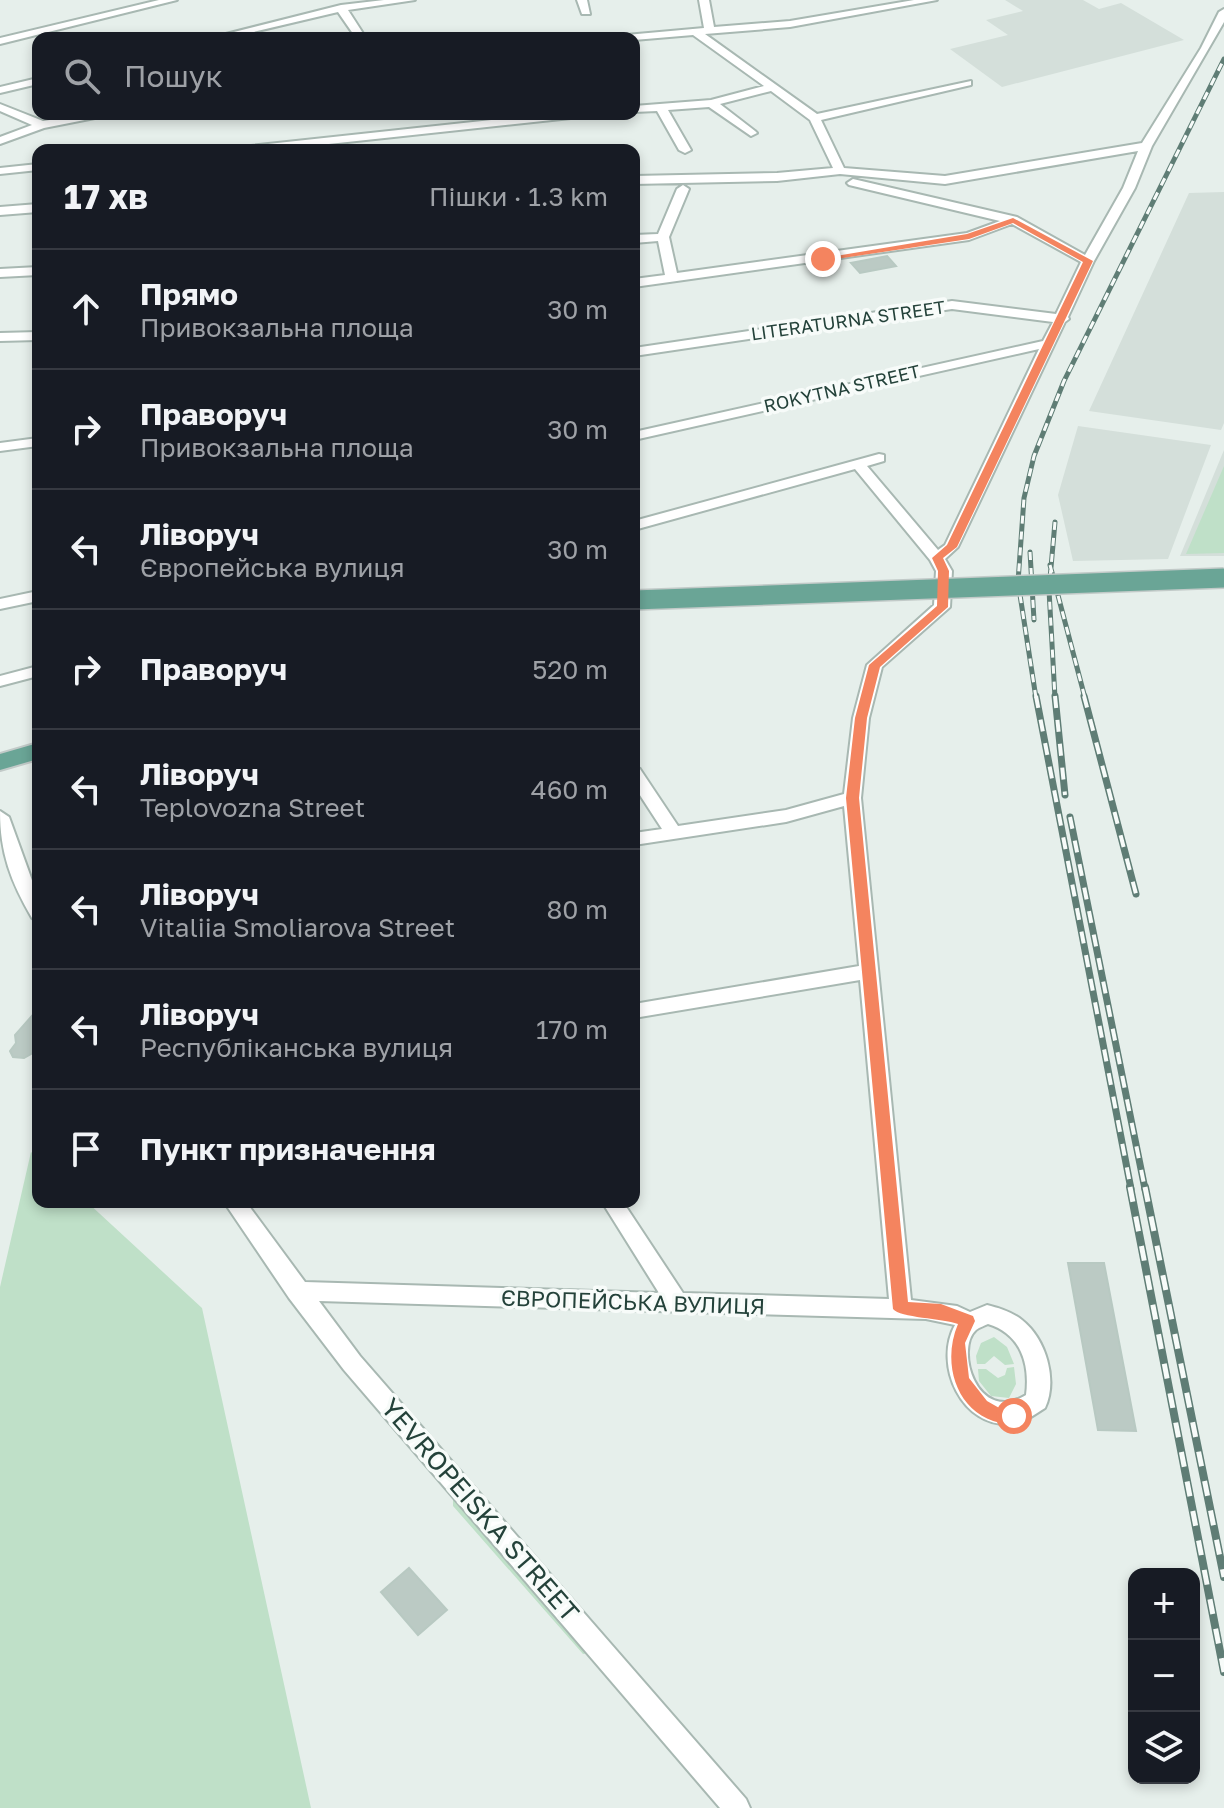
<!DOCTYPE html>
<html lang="uk">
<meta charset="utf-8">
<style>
:root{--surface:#171b24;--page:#20242c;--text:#f1f3f6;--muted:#9ea1a6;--line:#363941}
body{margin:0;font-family:"Golos Text",sans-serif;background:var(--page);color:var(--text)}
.controls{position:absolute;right:24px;bottom:24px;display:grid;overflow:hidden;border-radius:16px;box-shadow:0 4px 12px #0003}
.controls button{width:72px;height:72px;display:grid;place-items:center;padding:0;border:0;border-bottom:2px solid var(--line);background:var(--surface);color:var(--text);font:40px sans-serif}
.stop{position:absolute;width:24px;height:24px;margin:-18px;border:6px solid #f4845f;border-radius:50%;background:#fff}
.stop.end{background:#f4845f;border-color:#fff;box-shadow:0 2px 8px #0008}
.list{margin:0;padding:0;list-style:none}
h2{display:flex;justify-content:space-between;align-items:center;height:104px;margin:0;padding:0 32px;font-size:34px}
h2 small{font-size:26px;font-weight:400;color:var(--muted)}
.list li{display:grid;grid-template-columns:52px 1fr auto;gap:24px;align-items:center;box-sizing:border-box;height:120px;padding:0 32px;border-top:2px solid var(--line)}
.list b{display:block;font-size:30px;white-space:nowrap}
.list p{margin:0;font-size:26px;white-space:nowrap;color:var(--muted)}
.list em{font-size:26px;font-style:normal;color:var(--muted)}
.icon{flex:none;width:44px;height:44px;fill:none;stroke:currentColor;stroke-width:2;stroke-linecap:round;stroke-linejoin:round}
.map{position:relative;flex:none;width:1224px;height:1808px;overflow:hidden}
.search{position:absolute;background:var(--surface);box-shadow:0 4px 12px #0003;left:32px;top:32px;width:608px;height:88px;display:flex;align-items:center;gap:20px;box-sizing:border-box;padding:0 28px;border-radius:16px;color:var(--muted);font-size:30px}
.panel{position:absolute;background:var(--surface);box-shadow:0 4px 12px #0003;left:32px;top:144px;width:608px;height:1064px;border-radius:16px}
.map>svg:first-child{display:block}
.built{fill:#d4dfda}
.green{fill:#bfe0c8}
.building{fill:#bbcac4;stroke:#b8c9c2;stroke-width:2}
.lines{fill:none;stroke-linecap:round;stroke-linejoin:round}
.minor-casing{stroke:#a8b8b2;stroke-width:4}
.major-casing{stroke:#c2cac8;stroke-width:4}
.minor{fill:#fff;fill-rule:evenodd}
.major{fill:#6aa596;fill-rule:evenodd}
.rail-far2-casing{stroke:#5f7d75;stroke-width:5}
.rail-far1-casing{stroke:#5f7d75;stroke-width:7}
.rail-casing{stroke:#5f7d75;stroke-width:8}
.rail-far2{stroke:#f7fbf9;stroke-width:3;stroke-dasharray:8;stroke-linecap:butt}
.rail-far1{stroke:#f7fbf9;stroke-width:4;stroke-dasharray:12;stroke-linecap:butt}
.rail{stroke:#f7fbf9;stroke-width:5;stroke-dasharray:15;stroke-linecap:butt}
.major-bridge-casing{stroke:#c2cac8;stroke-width:22;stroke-linecap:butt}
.major-bridge{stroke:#6aa596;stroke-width:19}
.route{fill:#f4845f}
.labels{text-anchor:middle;stroke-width:7;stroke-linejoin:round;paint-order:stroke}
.far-street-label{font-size:18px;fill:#24423a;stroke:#f7fbf9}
.street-label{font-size:22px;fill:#24423a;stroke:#f7fbf9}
.near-street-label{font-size:26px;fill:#24423a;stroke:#f7fbf9}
</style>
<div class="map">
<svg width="1224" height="1808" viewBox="0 0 1224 1808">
<rect width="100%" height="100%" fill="#e6efeb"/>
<path class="built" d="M1005 0H1083L1099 9 1121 3 1184 40 1002 87 950 49 1008 35 986 20 1023 11Z
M1224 192V423L1221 430 1089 411 1189 193Z
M1078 426 1211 445 1168 559 1073 561 1058 495Z
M1224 450V556H1180Z"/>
<path class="green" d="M1224 466V553L1186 554Z
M31 1152 38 1158V1202H87L202 1308 311 1808H0V1287Z
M994 1337 1007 1347 1014 1364 1005 1365 994 1356 985 1364H977L976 1356 981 1343Z
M1014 1367 1016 1384 1009 1398 991 1396 979 1381 978 1369H986L998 1378 1005 1375 1007 1368Z
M457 1495 589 1653 583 1654 453 1506V1499Z"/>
<path class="building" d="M887 256 896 266 860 273 851 263Z
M38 1009V1050L24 1058 13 1057 10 1051 16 1043 15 1035Z
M1068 1263H1104L1136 1431 1098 1430Z
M409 1568 447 1610 418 1635 381 1592Z"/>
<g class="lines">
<defs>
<path id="minor" d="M159 0H177L0 44V38Z
M384 0H415L348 10 366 38H356L338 12 228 38H210L341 5Z
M577 0H587L590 14H582Z
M699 0H709L714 27 790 21 914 0H937L790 27 705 34 817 114 971 81V85L821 120 844 168 945 176 1142 143 1201 48 1219 12 1224 9V22L1152 146 1135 188 1094 261 1068 317 1069 319 1065 322 958 547 945 559 952 571 950 607 882 667 869 718 861 798 911 1300 957 1306 970 1312 987 1305C999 1308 1012 1312 1022 1320 1046 1339 1058 1380 1045 1408 1035 1414 1023 1424 1011 1424 962 1428 933 1365 955 1325L926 1319 319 1301 360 1356 746 1799 750 1808H720L344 1370 289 1298 224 1202H246L305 1282 659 1293 602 1202H623L683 1293 889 1299 860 980 634 1018V1004L859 966 844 806 786 822 634 845V833L662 829 634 786V767L640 769 678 826 786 810 844 794 853 718 867 665 934 605 936 571 930 560 855 469 634 530V521L879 454 884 455V461L867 466 938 550 945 545 1039 349 634 440V432L1043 341 1053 322 952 309 634 356V348L952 301 1056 314 1081 262 1012 224 969 240 634 287V279L665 275 658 241 634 243V235L658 234 677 189 683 185 689 189 669 237 677 273 967 233 1000 221 849 185 847 183 853 179 1017 217 1085 255 1123 188 1138 151 945 184 840 174 777 181 634 184V176L777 173 833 168 810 120 771 91 720 104 755 131 757 133 751 136 709 107 668 110 691 150 685 153 679 150 657 111 634 112V106L711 100 764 86 693 35 634 40V38H621L626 35 704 28ZM988 1324C1021 1334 1030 1364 1026 1395 976 1425 955 1348 976 1330 980 1327 984 1326 988 1324Z
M38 78V84L0 93V87Z
M0 104 43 121 89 114H115L44 128 0 144V137L32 125 0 111Z
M548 114H586L580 117 273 150H235L241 147Z
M38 164V170L0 174V168Z
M38 204V212L0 215V207Z
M38 267V275L0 277V269Z
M38 332V340L0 341V333Z
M38 438V446L0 451V443Z
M38 591V601L0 609V599Z
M38 666V676L0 686V676Z
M0 811 9 817 38 897V920L32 918C11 882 0 853 0 811Z"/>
<path id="major" d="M38 743V759L0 770V754Z"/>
</defs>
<use href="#minor" class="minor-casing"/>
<use href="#major" class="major-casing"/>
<use href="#minor" class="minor"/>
<use href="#major" class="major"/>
<defs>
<path id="rail-far2" d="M1055 522 1049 590 1055 698
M1030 552 1034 620
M1050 565 1085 698
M1036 698 1018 582 1024 498 1034 456 1064 381 1224 59"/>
<path id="rail-far1" d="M1036 696 1131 1189
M1055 696 1065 795
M1084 696 1136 894
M1070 817 1145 1189"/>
<path id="rail" d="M1130 1187 1224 1672
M1145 1187 1224 1577"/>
</defs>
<use href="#rail-far2" class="rail-far2-casing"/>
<use href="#rail-far1" class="rail-far1-casing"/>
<use href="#rail" class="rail-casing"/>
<use href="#rail-far2" class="rail-far2"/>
<use href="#rail-far1" class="rail-far1"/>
<use href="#rail" class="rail"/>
<defs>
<path id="major-bridge" d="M634 600 1224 578"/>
</defs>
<use href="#major-bridge" class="major-bridge-casing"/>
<use href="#major-bridge" class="major-bridge"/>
</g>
<path class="route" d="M1013 218 1093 261 957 547 943 558 949 571 948 607 880 667 867 718 859 798 908 1302 941 1304 973 1316 975 1321 965 1343 969 1378 987 1401 1001 1409 1020 1411 1022 1416 1014 1424C961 1424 939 1368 958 1324 942 1318 900 1318 893 1309L846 798 855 718 869 665 937 606 938 571 932 558 947 545 1083 262 1013 223 969 239 823 261 818 259 967 234Z"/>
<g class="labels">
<g class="far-street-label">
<text transform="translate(848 321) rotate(-8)" y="6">LITERATURNA STREET</text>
<text transform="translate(842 389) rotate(-13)" y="6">ROKYTNA STREET</text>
</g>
<g class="street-label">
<text transform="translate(633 1302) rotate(2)" y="8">ЄВРОПЕЙСЬКА ВУЛИЦЯ</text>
</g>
<g class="near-street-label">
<text transform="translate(480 1510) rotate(49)" y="9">YEVROPEISKA STREET</text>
</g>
</g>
</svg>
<div class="controls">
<button>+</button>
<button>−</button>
<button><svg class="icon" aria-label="layers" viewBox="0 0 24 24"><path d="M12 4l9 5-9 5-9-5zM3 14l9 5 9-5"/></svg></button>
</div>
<div class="stop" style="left:1014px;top:1416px"></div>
<div class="stop end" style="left:823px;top:259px"></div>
<div class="search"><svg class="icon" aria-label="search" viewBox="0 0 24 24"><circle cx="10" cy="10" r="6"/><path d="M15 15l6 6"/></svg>Пошук</div>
<section class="panel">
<h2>17 хв<small>Пішки · 1.3 km</small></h2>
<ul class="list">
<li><svg class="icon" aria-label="ahead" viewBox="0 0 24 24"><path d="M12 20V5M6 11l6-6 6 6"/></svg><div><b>Прямо</b><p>Привокзальна площа</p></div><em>30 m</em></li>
<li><svg class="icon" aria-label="right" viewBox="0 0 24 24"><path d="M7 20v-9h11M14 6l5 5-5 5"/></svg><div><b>Праворуч</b><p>Привокзальна площа</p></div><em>30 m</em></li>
<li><svg class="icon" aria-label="left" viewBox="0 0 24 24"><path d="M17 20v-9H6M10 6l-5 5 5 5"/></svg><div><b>Ліворуч</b><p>Європейська вулиця</p></div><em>30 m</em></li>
<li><svg class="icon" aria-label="right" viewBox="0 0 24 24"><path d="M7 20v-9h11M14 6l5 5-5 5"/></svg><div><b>Праворуч</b></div><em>520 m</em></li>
<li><svg class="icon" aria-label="left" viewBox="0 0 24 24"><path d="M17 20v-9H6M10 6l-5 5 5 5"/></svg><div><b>Ліворуч</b><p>Teplovozna Street</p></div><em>460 m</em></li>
<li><svg class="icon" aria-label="left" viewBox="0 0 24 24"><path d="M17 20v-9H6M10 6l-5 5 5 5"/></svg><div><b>Ліворуч</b><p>Vitaliia Smoliarova Street</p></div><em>80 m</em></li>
<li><svg class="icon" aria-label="left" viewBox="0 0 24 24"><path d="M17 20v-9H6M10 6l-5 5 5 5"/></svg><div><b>Ліворуч</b><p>Республіканська вулиця</p></div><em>170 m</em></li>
<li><svg class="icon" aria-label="arrive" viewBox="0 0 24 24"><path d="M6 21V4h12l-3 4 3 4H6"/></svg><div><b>Пункт призначення</b></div></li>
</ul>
</section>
</div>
